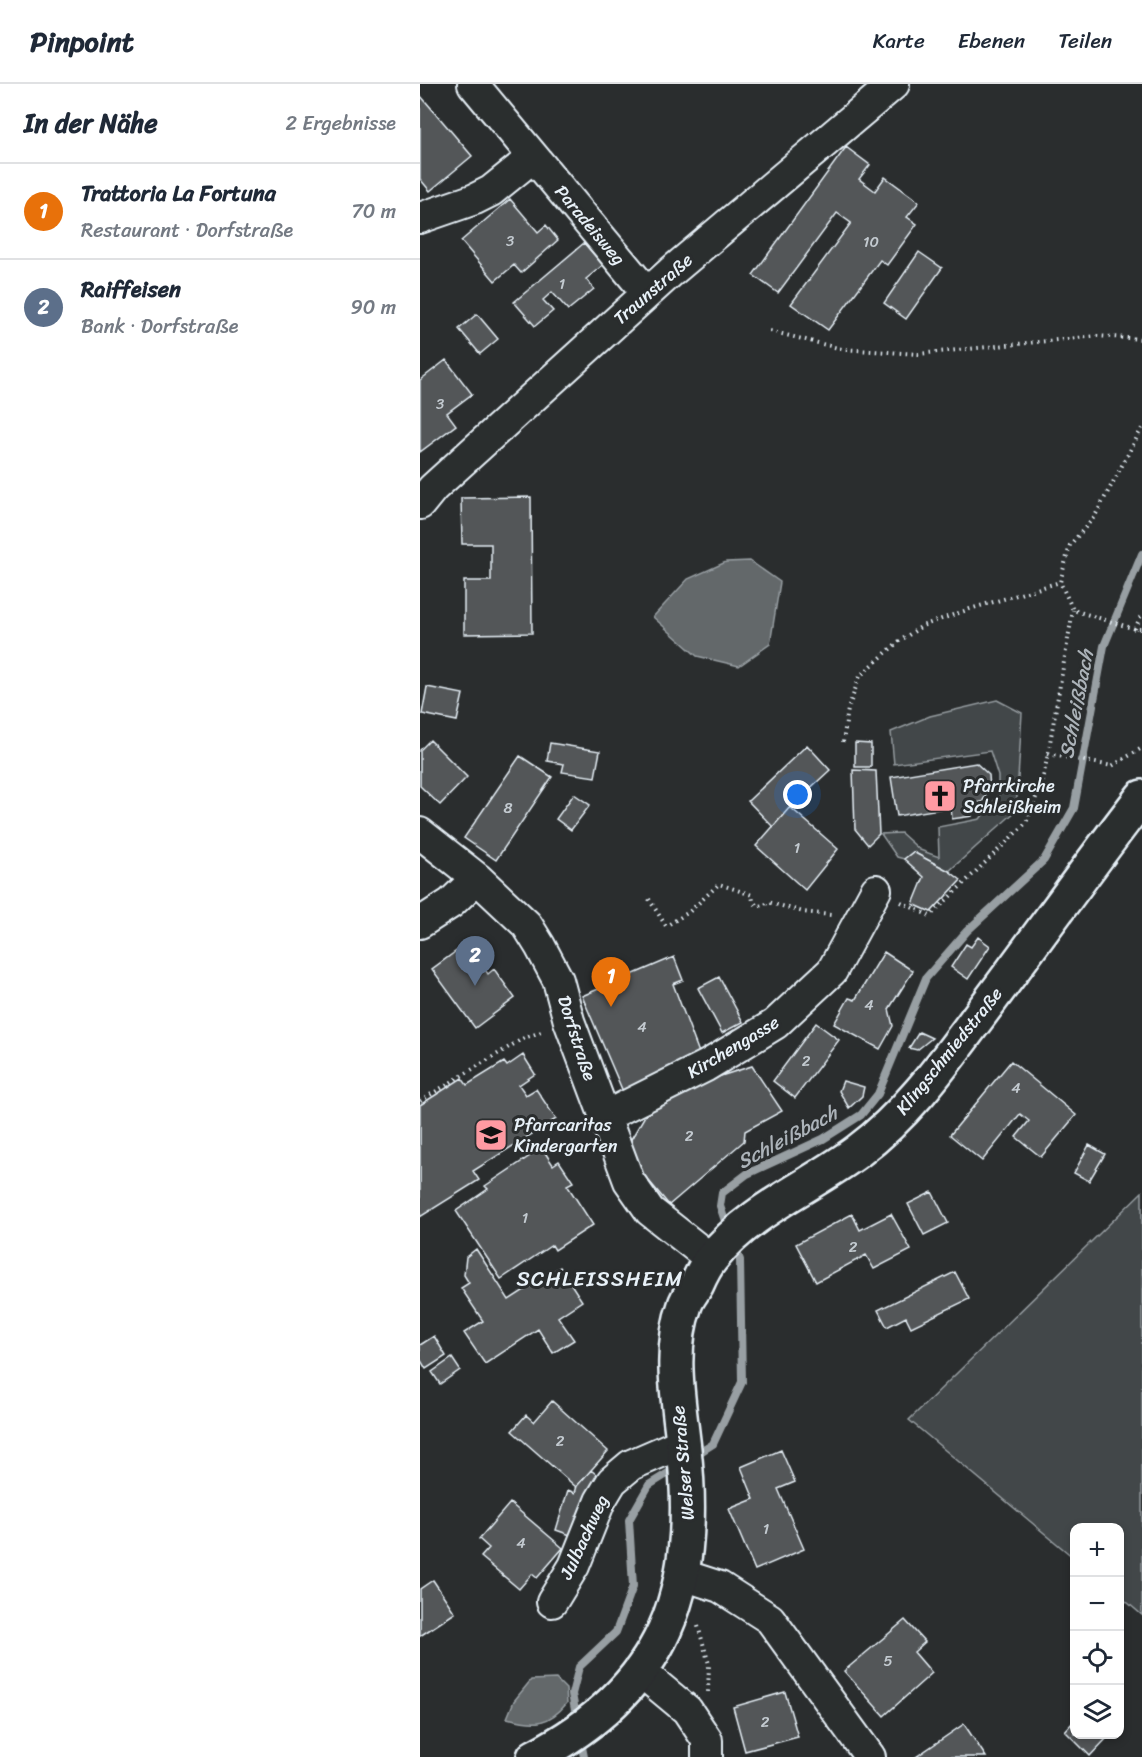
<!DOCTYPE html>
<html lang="de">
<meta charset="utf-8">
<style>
:root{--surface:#fff;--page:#f2f2f3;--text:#1f2937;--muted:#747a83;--line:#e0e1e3;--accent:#d93025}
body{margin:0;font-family:Sriracha,sans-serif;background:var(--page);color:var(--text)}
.controls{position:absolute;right:18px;bottom:18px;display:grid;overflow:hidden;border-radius:12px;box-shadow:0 3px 9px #0003}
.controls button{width:54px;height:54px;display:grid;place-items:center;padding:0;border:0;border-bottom:2px solid var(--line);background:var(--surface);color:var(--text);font:30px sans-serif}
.you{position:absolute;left:378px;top:711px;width:21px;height:21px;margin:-15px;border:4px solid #fff;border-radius:50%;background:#1a73e8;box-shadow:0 0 0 9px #1a73e833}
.badge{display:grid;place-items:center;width:39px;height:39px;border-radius:50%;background:var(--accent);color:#fff;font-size:20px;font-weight:700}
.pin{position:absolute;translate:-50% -50px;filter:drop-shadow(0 2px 3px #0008)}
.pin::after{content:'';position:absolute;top:32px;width:21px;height:18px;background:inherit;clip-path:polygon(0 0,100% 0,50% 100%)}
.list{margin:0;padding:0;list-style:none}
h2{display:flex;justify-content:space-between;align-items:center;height:78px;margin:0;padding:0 24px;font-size:26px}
h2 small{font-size:20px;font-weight:400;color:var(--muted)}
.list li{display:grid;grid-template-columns:39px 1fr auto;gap:18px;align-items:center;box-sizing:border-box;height:96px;padding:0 24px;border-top:2px solid var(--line)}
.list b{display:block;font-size:22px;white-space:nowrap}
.list p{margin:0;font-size:20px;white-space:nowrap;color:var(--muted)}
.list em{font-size:20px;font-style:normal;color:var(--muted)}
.icon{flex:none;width:33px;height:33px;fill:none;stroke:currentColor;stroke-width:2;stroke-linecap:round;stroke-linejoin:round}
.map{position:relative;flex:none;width:722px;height:1673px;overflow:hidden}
header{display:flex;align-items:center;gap:36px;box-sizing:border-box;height:84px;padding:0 30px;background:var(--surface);border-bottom:2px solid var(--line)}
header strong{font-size:28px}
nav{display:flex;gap:33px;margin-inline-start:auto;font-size:21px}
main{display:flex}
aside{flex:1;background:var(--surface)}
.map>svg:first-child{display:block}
.green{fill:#424648;stroke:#959ca0;stroke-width:1.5}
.water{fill:#63686b;stroke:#989fa3;stroke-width:1.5}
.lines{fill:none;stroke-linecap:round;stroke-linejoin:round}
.stream{stroke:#989fa3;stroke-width:8}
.building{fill:#535759;stroke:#e8f1f8;stroke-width:1.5}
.minor-casing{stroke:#e8f1f8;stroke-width:34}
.secondary-casing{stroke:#e8f1f8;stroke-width:38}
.path{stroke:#e8f1f8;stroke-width:4;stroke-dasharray:1.5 4.5;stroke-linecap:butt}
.minor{stroke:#2a2d2e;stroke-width:30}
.secondary{stroke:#2a2d2e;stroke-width:33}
.labels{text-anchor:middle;stroke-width:6;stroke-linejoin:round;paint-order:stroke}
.number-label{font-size:15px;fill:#c3cad0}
.street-label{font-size:18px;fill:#e8f1f8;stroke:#2a2d2e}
.poi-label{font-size:18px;fill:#e8f1f8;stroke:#2a2d2e;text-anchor:start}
.water-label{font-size:20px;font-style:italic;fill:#acb3b9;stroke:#2a2d2e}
.quarter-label{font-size:21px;letter-spacing:1.5px;fill:#e8f1f8;stroke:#2a2d2e}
</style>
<header>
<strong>Pinpoint</strong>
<nav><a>Karte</a><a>Ebenen</a><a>Teilen</a></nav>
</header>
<main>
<aside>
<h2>In der Nähe<small>2 Ergebnisse</small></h2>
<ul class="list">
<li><span class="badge" style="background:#e8710a">1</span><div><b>Trattoria La Fortuna</b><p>Restaurant · Dorfstraße</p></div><em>70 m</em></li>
<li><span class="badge" style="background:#5c6f8a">2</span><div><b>Raiffeisen</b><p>Bank · Dorfstraße</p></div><em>90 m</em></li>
</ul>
</aside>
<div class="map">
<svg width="722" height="1673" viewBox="0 0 722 1673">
<rect width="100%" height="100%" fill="#2a2d2e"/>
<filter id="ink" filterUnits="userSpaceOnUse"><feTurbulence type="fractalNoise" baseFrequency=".0167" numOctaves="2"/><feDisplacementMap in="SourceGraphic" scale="12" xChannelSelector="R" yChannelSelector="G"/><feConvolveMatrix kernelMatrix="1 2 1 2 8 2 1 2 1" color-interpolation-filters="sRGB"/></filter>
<g filter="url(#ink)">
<path class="green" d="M577 616 602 629 596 727 529 787 493 768 484 775 477 773 461 750 481 749 500 766 519 773 518 743 560 735 578 712V692L570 667 474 680 471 648 510 632Z
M722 1108V1531L700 1512V1444H654V1474L489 1336Z"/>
<path class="water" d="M330 477 360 498 350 560 319 582 277 572 233 533 268 495 306 478Z
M136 1595 146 1605 147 1619C128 1642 115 1641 87 1634L94 1617 111 1596Z"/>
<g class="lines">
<path class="stream" d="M308 1146 300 1122 302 1109 327 1090 403 1055 441 1031 458 1010 506 894 547 847 624 776 654 724 684 562 722 470
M271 1374 293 1360 322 1298 320 1176 314 1161
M157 1637 152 1610 159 1583 196 1548 213 1502 209 1436 229 1401 258 1383
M160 1653 164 1673"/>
</g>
<path class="building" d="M0 11 52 72 10 107 0 95Z
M426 63 450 81 439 95 455 107 465 93 499 118 487 133 497 140 467 181 460 176 408 246 371 220 431 139 417 129 358 209 333 191Z
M90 115 118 148 126 141 138 156 101 189 94 181 75 197 41 157Z
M164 159 183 181 166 195 174 205 148 226 132 208 123 216 133 227 115 242 94 218Z
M499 168 522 184 486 235 464 219Z
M57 230 78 255 60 270 39 245Z
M26 276 52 310 27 329 36 341 0 368V296Z
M111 413 112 549 44 550V497H71V460H42L41 414Z
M7 603 43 610 37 637 2 630Z
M10 656 47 693 20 721 0 702V666Z
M130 659 180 667 175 693 142 688 144 680 127 677Z
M435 659 451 660V683H435Z
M387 661 410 686 370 723 353 743 328 717Z
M100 672 132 693 76 776 44 754Z
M556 679 569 691 570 705 562 718 550 720 552 732 532 735 531 723 477 732 471 693Z
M433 686 456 687 459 750 448 761 435 745Z
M154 710 170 721 151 746 136 735Z
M370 723 418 765 385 806 336 762Z
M493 768 529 787 541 796 511 828 493 820 504 793 484 775Z
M558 853 570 862 548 895 531 883 546 860 551 863Z
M46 860 68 890 74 885 95 914 55 944 12 885Z
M464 868 493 887 469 925 473 942 460 965 414 940 429 914 435 916Z
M254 873 263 896 253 900 281 974 204 1010 162 912Z
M299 893 323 938 302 949 278 904Z
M396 939 419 956 375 1014 353 997Z
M499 948 512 954 497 966 489 964Z
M103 971 115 990 99 1001 106 1011 116 1005 136 1035 53 1087 59 1096 0 1133V1021L42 994 47 1001 84 978 87 982Z
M591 977 656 1031 621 1073 596 1053 609 1037 600 1030 562 1077 530 1051Z
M332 982 362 1027 325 1047 324 1057 249 1121 204 1067 226 1030 279 999Z
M423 997 444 1003 442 1012 429 1024 419 1007Z
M669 1061 685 1070 669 1097 654 1089Z
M122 1064 133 1081 139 1077 153 1098 147 1101 173 1141 135 1166 132 1161 81 1195 36 1127 68 1105 65 1102Z
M512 1108 528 1139 504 1151 488 1120Z
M432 1130 440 1146 471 1130 491 1166 454 1185 446 1171 396 1198 376 1160Z
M56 1165 89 1216 140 1183 162 1217 138 1233 154 1256 133 1269 118 1245 65 1280 44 1249 63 1237 41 1204 49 1199 44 1191 46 1173Z
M535 1188 549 1215 491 1243 486 1233 467 1243 458 1226Z
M14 1252 26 1272 6 1285 0 1275V1261Z
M32 1274 40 1286 20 1300 12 1288Z
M132 1317 188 1367 156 1403 92 1347 106 1331 114 1338Z
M361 1366 375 1398 358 1405 384 1465 335 1486 309 1425 334 1415 321 1383Z
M171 1386 182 1395 159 1454 136 1446 148 1406 155 1409 157 1402Z
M90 1419 143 1464 117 1494 112 1490 99 1505 61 1473 69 1464 59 1455Z
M13 1496 35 1529 0 1552V1505Z
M485 1536 505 1558 494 1568 512 1589 464 1632 424 1587Z
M365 1608 378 1653 325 1667 313 1623Z
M654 1637V1650H681L686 1655 670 1672 645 1647Z
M544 1640 566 1673H496Z"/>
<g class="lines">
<defs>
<path id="minor" d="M53 0 227 209
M0 134 55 115 71 107 113 73
M0 420 13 404 251 188 474 0
M0 749 57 794 107 841 120 862 138 896 149 937 209 1097 230 1127 291 1175
M0 839 31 819 57 794
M184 1033 286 982 355 940 412 887 456 806
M263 1491 300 1503 350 1535 450 1673
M132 1518 154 1482 180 1417 192 1397 211 1381 264 1358
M220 1587 267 1626 287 1656V1673"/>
<path id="secondary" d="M114 1673C245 1605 280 1507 264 1365 259 1318 248 1267 265 1221 267 1214 273 1207 277 1200 281 1191 286 1181 292 1174 330 1126 390 1103 438 1067 492 1027 530 970 570 917 621 849 670 780 722 713"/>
</defs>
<use href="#minor" class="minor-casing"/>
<use href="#secondary" class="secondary-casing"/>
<path class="path" d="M350 247 422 265 498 270 677 252 722 255
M722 344 675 432 650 461 640 498 653 526 715 545H722
M715 545 722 529
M423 658 428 625 440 592 478 558 502 542 550 525 640 498
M628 670 692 682 722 664
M229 815 246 842 269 828 299 800 332 811 333 817 337 822 345 821 348 818 383 828 411 831
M481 818 510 832 606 739 622 698 628 670 653 526
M0 1017 104 954 124 947
M278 1542 289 1580 288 1608"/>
<use href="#minor" class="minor"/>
<use href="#secondary" class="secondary"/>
</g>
</g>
<defs>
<symbol id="church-square" viewBox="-11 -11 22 22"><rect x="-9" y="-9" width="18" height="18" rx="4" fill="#ff9aa2" stroke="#2a2d2e"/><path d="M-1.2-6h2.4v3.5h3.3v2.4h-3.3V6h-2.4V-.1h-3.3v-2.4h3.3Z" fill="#111"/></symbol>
<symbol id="school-square" viewBox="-11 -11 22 22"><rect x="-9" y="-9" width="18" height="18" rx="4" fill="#ff9aa2" stroke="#2a2d2e"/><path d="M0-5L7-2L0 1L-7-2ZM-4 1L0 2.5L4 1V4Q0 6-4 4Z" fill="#111"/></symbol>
</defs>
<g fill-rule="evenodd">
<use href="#church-square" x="501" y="693" width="38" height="38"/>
<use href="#school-square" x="52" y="1032" width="38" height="38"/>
</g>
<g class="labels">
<g class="number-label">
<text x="90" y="162">3</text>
<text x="451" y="163">10</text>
<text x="142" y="205">1</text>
<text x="20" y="325">3</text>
<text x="88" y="729">8</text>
<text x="377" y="769">1</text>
<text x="449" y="926">4</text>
<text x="222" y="948">4</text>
<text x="386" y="982">2</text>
<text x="596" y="1009">4</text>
<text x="269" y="1057">2</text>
<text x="105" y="1139">1</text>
<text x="433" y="1168">2</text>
<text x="140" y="1362">2</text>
<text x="346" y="1450">1</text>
<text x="101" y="1464">4</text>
<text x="468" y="1582">5</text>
<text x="345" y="1643">2</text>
</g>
<g class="street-label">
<text transform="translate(170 141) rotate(50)" y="6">Paradeisweg</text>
<text transform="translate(233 205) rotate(-41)" y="6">Traunstraße</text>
<text transform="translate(157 954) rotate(72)" y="6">Dorfstraße</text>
<text transform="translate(313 963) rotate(-31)" y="6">Kirchengasse</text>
<text transform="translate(529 967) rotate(-51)" y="6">Klingschmiedstraße</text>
<text transform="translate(263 1379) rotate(-95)" y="6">Welser Straße</text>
<text transform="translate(164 1453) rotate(-65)" y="6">Julbachweg</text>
</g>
<g class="poi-label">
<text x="543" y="708">Pfarrkirche<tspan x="543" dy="21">Schleißheim</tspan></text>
<text x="94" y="1047">Pfarrcaritas<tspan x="94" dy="21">Kindergarten</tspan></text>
</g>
<g class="water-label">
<text transform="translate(656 620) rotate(-79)" y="7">Schleißbach</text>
<text transform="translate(367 1053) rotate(-28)" y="7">Schleißbach</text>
</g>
<g class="quarter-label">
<text x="180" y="1202">SCHLEISSHEIM</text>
</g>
</g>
</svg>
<div class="controls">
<button>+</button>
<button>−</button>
<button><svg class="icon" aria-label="locate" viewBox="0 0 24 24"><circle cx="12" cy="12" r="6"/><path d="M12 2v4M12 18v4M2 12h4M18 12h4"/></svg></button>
<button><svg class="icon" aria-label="layers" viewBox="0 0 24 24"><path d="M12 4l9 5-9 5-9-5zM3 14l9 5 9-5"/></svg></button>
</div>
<div class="you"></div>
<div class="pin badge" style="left:191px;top:923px;background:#e8710a">1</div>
<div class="pin badge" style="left:55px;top:902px;background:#5c6f8a">2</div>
</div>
</main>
